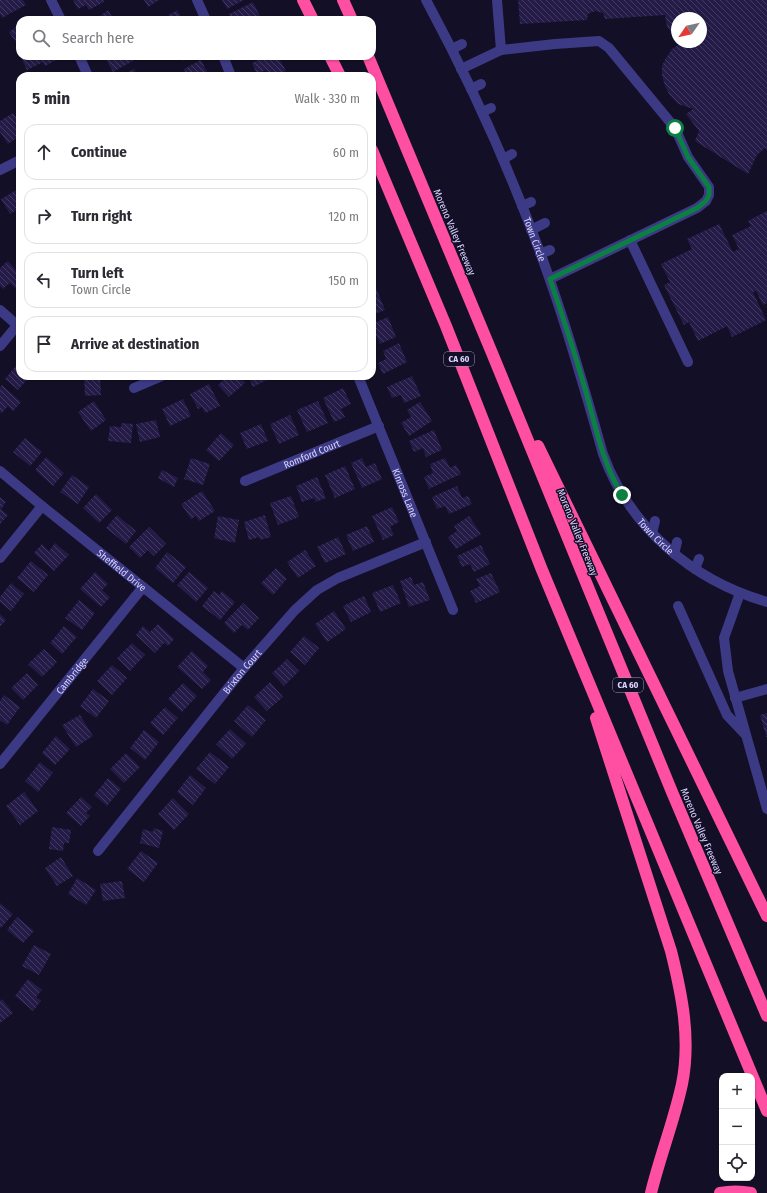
<!DOCTYPE html>
<meta charset="utf-8">
<style>
:root{--surface:#fff;--page:#f2f2f3;--text:#2b2b33;--muted:#7c7c81;--line:#e1e1e2}
body{margin:0;font-family:"Fira Sans Condensed",sans-serif;background:var(--page);color:var(--text)}
.controls{position:absolute;right:12px;bottom:12px;display:grid;overflow:hidden;border-radius:8px;box-shadow:0 1px 3px #0004}
.controls button{width:36px;height:36px;display:grid;place-items:center;padding:0;border:0;border-bottom:1px solid var(--line);background:var(--surface);color:var(--text);font:20px sans-serif}
.compass{position:absolute;left:671px;top:12px;width:36px;height:36px;border-radius:50%;background:var(--surface);box-shadow:0 1px 3px #0004;rotate:236deg}
.stop{position:absolute;width:12px;height:12px;margin:-9px;border:3px solid #0b8043;border-radius:50%;background:#fff}
.stop.end{background:#0b8043;border-color:#fff;box-shadow:0 1px 4px #0008}
.list{margin:0;padding:0;list-style:none}
h2{display:flex;justify-content:space-between;align-items:center;height:52px;margin:0;padding:0 16px;font-size:17px}
h2 small{font-size:13px;font-weight:400;color:var(--muted)}
.list li{display:grid;grid-template-columns:26px 1fr auto;gap:12px;align-items:center;box-sizing:border-box;height:56px;margin:0 8px 8px;padding:0 8px;border:1px solid var(--line);border-radius:12px}
.list b{display:block;font-size:15px;white-space:nowrap}
.list p{margin:0;font-size:13px;white-space:nowrap;color:var(--muted)}
.list em{font-size:13px;font-style:normal;color:var(--muted)}
.icon{flex:none;width:22px;height:22px;fill:none;stroke:currentColor;stroke-width:2;stroke-linecap:round;stroke-linejoin:round}
.map{position:relative;flex:none;width:767px;height:1193px;overflow:hidden}
.search{position:absolute;background:var(--surface);box-shadow:0 1px 3px #0004;left:16px;top:16px;width:360px;height:44px;display:flex;align-items:center;gap:10px;box-sizing:border-box;padding:0 14px;border-radius:12px;color:var(--muted);font-size:15px}
.panel{position:absolute;background:var(--surface);box-shadow:0 1px 3px #0004;left:16px;top:72px;width:360px;height:308px;border-radius:12px}
.map>svg:first-child{display:block}
.building{fill:url(#building-back-hatch)}
.lines{fill:none;stroke-linecap:round;stroke-linejoin:round}
.minor{stroke:#3d3a85;stroke-width:10}
.highway{stroke:#ff4fa3;stroke-width:12}
.route{stroke:#0b8043;stroke-width:5}
.labels{text-anchor:middle;stroke-width:3;stroke-linejoin:round;paint-order:stroke}
.shield{fill:#130f26;stroke:#9e99be;stroke-width:1}
.shield-label{font-size:9px;font-weight:bold;fill:#d9d4ff}
.street-label{font-size:10px;fill:#d9d4ff;stroke:#130f26}
</style>
<div class="map">
<svg width="767" height="1193" viewBox="0 0 767 1193">
<defs>
<pattern id="building-back-hatch" width="6" height="6" patternUnits="userSpaceOnUse"><rect width="6" height="6" fill="#241b47"/><path d="M-1 5l2 2M0 0l6 6M5-1l2 2" fill="none" stroke="#433b63"/></pattern>
</defs>
<rect width="100%" height="100%" fill="#130f26"/>
<path class="building" d="M0 0H23L26 5 2 18 0 14Z
M73 0H103L104 2 89 10 86 5 78 9Z
M144 0H159L148 7Z
M222 0H244L227 9Z
M518 0H767V150L765 148 757 155 748 174 695 141 699 131 686 114 693 109 678 104 669 94 665 86 662 75V66L666 58 672 49 680 44 679 42H701V18H677V40L667 27 665 15 605 19 603 13 595 11 588 14 587 20 520 24Z
M253 2 262 20H232L229 14Z
M108 10 114 20H96V19Z
M177 10 183 20H161Z
M20 24V48L9 32Z
M20 56H53L56 60 45 66 43 62 27 70Z
M104 56H131L133 61 113 72Z
M180 56H192L183 61Z
M267 56H278L286 71 275 76H269L266 70 257 74 252 63Z
M201 60 209 76H187L184 69Z
M134 69 138 76H120Z
M13 113 20 123V136L8 144 0 132V121Z
M20 188V208L10 214 1 199Z
M767 211V303L763 305 756 291 753 292 766 320 732 337 727 326 698 341 689 322 684 325 664 285 670 282 661 264 692 249 687 239 719 224 733 252 739 249 732 235 751 226 748 221Z
M8 261 20 275V286L16 289 10 283 3 289 0 286V268Z
M376 288 385 310 372 315V290Z
M388 317 396 337 380 344 376 335 372 337V324Z
M399 343 407 362 383 374 378 363 386 359 383 351Z
M19 362 20 363V376H30L18 390 5 379Z
M84 376H100L101 395 85 396Z
M228 376H238L245 383 229 397 218 385Z
M248 376H275L253 387Z
M412 376 421 396 404 403 401 395 392 398 387 387Z
M209 384 220 406 205 413 202 407 198 409 190 394Z
M2 385 21 402 13 411 8 406 2 413 0 412V387Z
M343 388 351 404 341 409 345 417 334 422 323 398Z
M183 399 191 416 170 426 162 409Z
M94 401 106 420 91 431 78 412Z
M318 401 328 423 307 432 297 410Z
M420 402 432 421 409 436 401 423 411 417 407 410Z
M290 415 299 435 279 444 270 424Z
M156 420 160 437 140 442 136 424Z
M121 423 133 424 131 443 108 441 110 426 121 427Z
M261 424 268 441 247 449 240 433Z
M434 430 442 450 426 457 423 448 414 452 409 441Z
M221 433 234 445 219 461 206 450Z
M25 438 42 452 30 466 13 452Z
M46 457 64 473 53 486 35 470Z
M191 458 210 464 203 485 184 479Z
M362 458 366 467 375 463 382 479 362 488 351 463Z
M445 458 450 468 456 465 461 474 429 489 424 477 433 473 430 464Z
M345 466 355 489 335 498 325 475Z
M162 470 178 478 174 487 158 478Z
M72 475 89 487 78 504 60 492Z
M317 477 326 498 316 502 314 498 302 502 296 486Z
M457 486 462 498 468 496 472 504 449 514 445 506 437 509 432 497Z
M202 491 215 511 199 521 196 516 191 519 181 504Z
M96 494 112 510 99 523 83 508Z
M291 496 299 517 278 525 270 503Z
M0 497 6 502 1 509 8 515 0 524Z
M392 507 399 522 390 527 394 535 383 540 372 516Z
M117 515 136 531 126 544 106 528Z
M265 515 271 537 260 540 259 537 249 540 244 522Z
M218 516 239 520 235 543 214 538Z
M469 516 481 534 456 549 448 537 457 531 454 526Z
M367 526 374 542 353 551 346 535Z
M149 527 166 544 154 556 148 550 140 558 129 547Z
M338 537 346 554 325 563 317 547Z
M55 543 69 555 54 571 34 553 42 544 49 551Z
M481 545 490 564 474 572 470 564 462 567 457 556Z
M305 550 316 566 298 578 287 562Z
M167 552 186 567 173 583 155 568Z
M31 561 48 575 34 592 17 578Z
M276 568 287 579 273 595 261 583Z
M95 572 108 584 102 590 110 597 101 607 80 589Z
M189 572 208 588 196 602 177 585Z
M491 573 500 592 476 603 470 591 480 586 476 579Z
M411 577 414 585 423 582 430 600 409 607 400 581Z
M11 583 24 594 11 611 0 602V597Z
M393 585 401 603 380 612 372 593Z
M214 591 219 595 222 591 235 602 220 620 202 606Z
M364 596 371 612 351 622 343 606Z
M79 600 95 613 82 630 65 618Z
M243 603 259 618 248 630 242 625 234 633 224 623Z
M334 611 346 629 327 642 315 624Z
M0 614 6 620 0 627Z
M158 624 174 639 168 646 164 643 155 653 136 635 143 626 150 632Z
M64 626 77 637 62 654 50 643Z
M304 636 319 648 305 665 290 652Z
M132 643 145 655 130 671 117 658Z
M44 649 57 662 42 677 28 664Z
M192 651 208 666 203 672 211 680 202 689 177 667Z
M287 659 299 671 284 686 272 673Z
M112 665 127 678 112 695 97 681Z
M27 673 38 685 23 700 11 688Z
M270 682 283 697 267 711 254 697Z
M183 683 197 696 182 712 168 699Z
M93 689 109 701 96 718 80 706Z
M4 695 20 707 7 725 0 720V701Z
M248 705 266 720 252 737 234 721Z
M165 707 178 718 163 735 150 723Z
M767 713V739L760 715Z
M80 715 93 736 76 747 62 725Z
M230 729 246 744 232 759 216 744Z
M144 730 159 742 145 760 130 748Z
M56 736 70 749 55 765 42 753Z
M210 752 229 767 215 784 196 769Z
M126 753 140 767 124 783 110 769Z
M40 762 53 773 38 792 25 781Z
M190 775 206 788 193 805 177 792Z
M108 778 121 789 107 806 94 795Z
M24 792 38 811 20 825 6 806Z
M81 797 92 807 86 813 90 816 81 826 66 813Z
M173 798 189 814 174 830 158 814Z
M52 827 71 830 69 843H64L63 851 49 849Z
M154 828 163 831 159 848 140 843 143 829 153 832Z
M141 851 158 863 144 882 127 869Z
M61 857 73 876 57 886 45 868Z
M77 878 96 890 86 905 68 894Z
M122 881 125 898 103 901 100 884Z
M0 903 13 914 1 928 0 927Z
M17 917 34 931 23 943 7 930Z
M34 945 51 954 39 975 22 966Z
M28 979 42 990 36 997 41 1001 33 1011 15 996Z
M2 999 13 1013 0 1023V1001Z"/>
<g class="lines">
<g class="minor">
<path d="M51 0 61 20"/>
<path d="M197 0 206 20"/>
<path id="s1" d="M426 0C475 91 518 187 552 286 571 341 587 397 603 454 630 528 692 580 767 602"/>
<path d="M497 0 501 50"/>
<path d="M452 49 462 44"/>
<path d="M79 56 88 76"/>
<path d="M223 56 231 76"/>
<path d="M461 69 501 50 555 44 599 41 609 48 675 128 688 157 709 187V195L706 201 697 208 550 279"/>
<path d="M471 89 481 84"/>
<path d="M482 112 491 108"/>
<path d="M503 159 512 154"/>
<path d="M0 170 20 160"/>
<path d="M522 206 531 202"/>
<path d="M531 230 545 223"/>
<path d="M630 240 688 362"/>
<path d="M540 254 550 250"/>
<path d="M0 310 17 325"/>
<path d="M0 346 20 322"/>
<path id="s2" d="M358 376 453 610"/>
<path d="M134 388 162 376"/>
<path id="s3" d="M0 471 42 506 244 668"/>
<path id="s4" d="M245 481 379 426"/>
<path d="M652 533 655 521"/>
<path d="M674 554 677 542"/>
<path d="M0 558 42 506"/>
<path d="M695 569 699 559"/>
<path d="M740 593 724 638 728 671 767 809"/>
<path d="M678 606 727 715 744 733"/>
<path d="M735 698 767 689"/>
<path id="s5" d="M0 764 143 587"/>
<path id="s6" d="M98 851 244 668 295 610 317 590 338 578 426 542"/>
</g>
<path class="highway" d="M303 0 313 20
M343 0 352 20
M330 56 340 76
M368 56 492 353 672 792 767 1016
M372 150 446 326 542 570 767 1111
M538 446 767 916
M596 718 671 951C682 995 691 1039 682 1084 674 1121 660 1156 651 1193
M720 1193C731 1191 740 1191 751 1193"/>
</g>
<g class="lines">
<path class="route" d="M622 495C603 464 596 428 586 392 575 354 563 317 550 279L697 208 706 201 709 195V187L688 157 675 128"/>
</g>
<g class="labels">
<g class="shield">
<rect x="444" y="352" width="30" height="14" rx="3"/>
<rect x="613" y="678" width="30" height="14" rx="3"/>
</g>
<g class="shield-label">
<text x="459" y="362">CA 60</text>
<text x="628" y="688">CA 60</text>
</g>
<g class="street-label">
<text transform="translate(455 232) rotate(67)" y="4">Moreno Valley Freeway</text>
<text dy="4" stroke="none"><textPath href="#s1" startOffset="263">Town Circle</textPath></text>
<text dy="4" stroke="none"><textPath href="#s4" startOffset="72">Romford Court</textPath></text>
<text dy="4" stroke="none"><textPath href="#s2" startOffset="126">Kinross Lane</textPath></text>
<text transform="translate(578 532) rotate(68)" y="4">Moreno Valley Freeway</text>
<text dy="4" stroke="none"><textPath href="#s1" startOffset="587">Town Circle</textPath></text>
<text dy="4" stroke="none"><textPath href="#s3" startOffset="157">Sheffield Drive</textPath></text>
<text dy="4" stroke="none"><textPath href="#s6" startOffset="230">Brixton Court</textPath></text>
<text dy="4" stroke="none"><textPath href="#s5" startOffset="114">Cambridge</textPath></text>
<text transform="translate(702 831) rotate(67)" y="4">Moreno Valley Freeway</text>
</g>
</g>
</svg>
<div class="controls">
<button>+</button>
<button>−</button>
<button><svg class="icon" aria-label="locate" viewBox="0 0 24 24"><circle cx="12" cy="12" r="6"/><path d="M12 2v4M12 18v4M2 12h4M18 12h4"/></svg></button>
</div>
<svg class="compass" viewBox="-18 -18 36 36"><path d="M0-13l5 13h-10z" fill="#e53935"/><path d="M0 13l5-13h-10z" fill="#7c7c81"/></svg>
<div class="stop" style="left:675px;top:128px"></div>
<div class="stop end" style="left:622px;top:495px"></div>
<div class="search"><svg class="icon" aria-label="search" viewBox="0 0 24 24"><circle cx="10" cy="10" r="6"/><path d="M15 15l6 6"/></svg>Search here</div>
<section class="panel">
<h2>5 min<small>Walk · 330 m</small></h2>
<ul class="list">
<li><svg class="icon" aria-label="ahead" viewBox="0 0 24 24"><path d="M12 20V5M6 11l6-6 6 6"/></svg><div><b>Continue</b></div><em>60 m</em></li>
<li><svg class="icon" aria-label="right" viewBox="0 0 24 24"><path d="M7 20v-9h11M14 6l5 5-5 5"/></svg><div><b>Turn right</b></div><em>120 m</em></li>
<li><svg class="icon" aria-label="left" viewBox="0 0 24 24"><path d="M17 20v-9H6M10 6l-5 5 5 5"/></svg><div><b>Turn left</b><p>Town Circle</p></div><em>150 m</em></li>
<li><svg class="icon" aria-label="arrive" viewBox="0 0 24 24"><path d="M6 21V4h12l-3 4 3 4H6"/></svg><div><b>Arrive at destination</b></div></li>
</ul>
</section>
</div>
